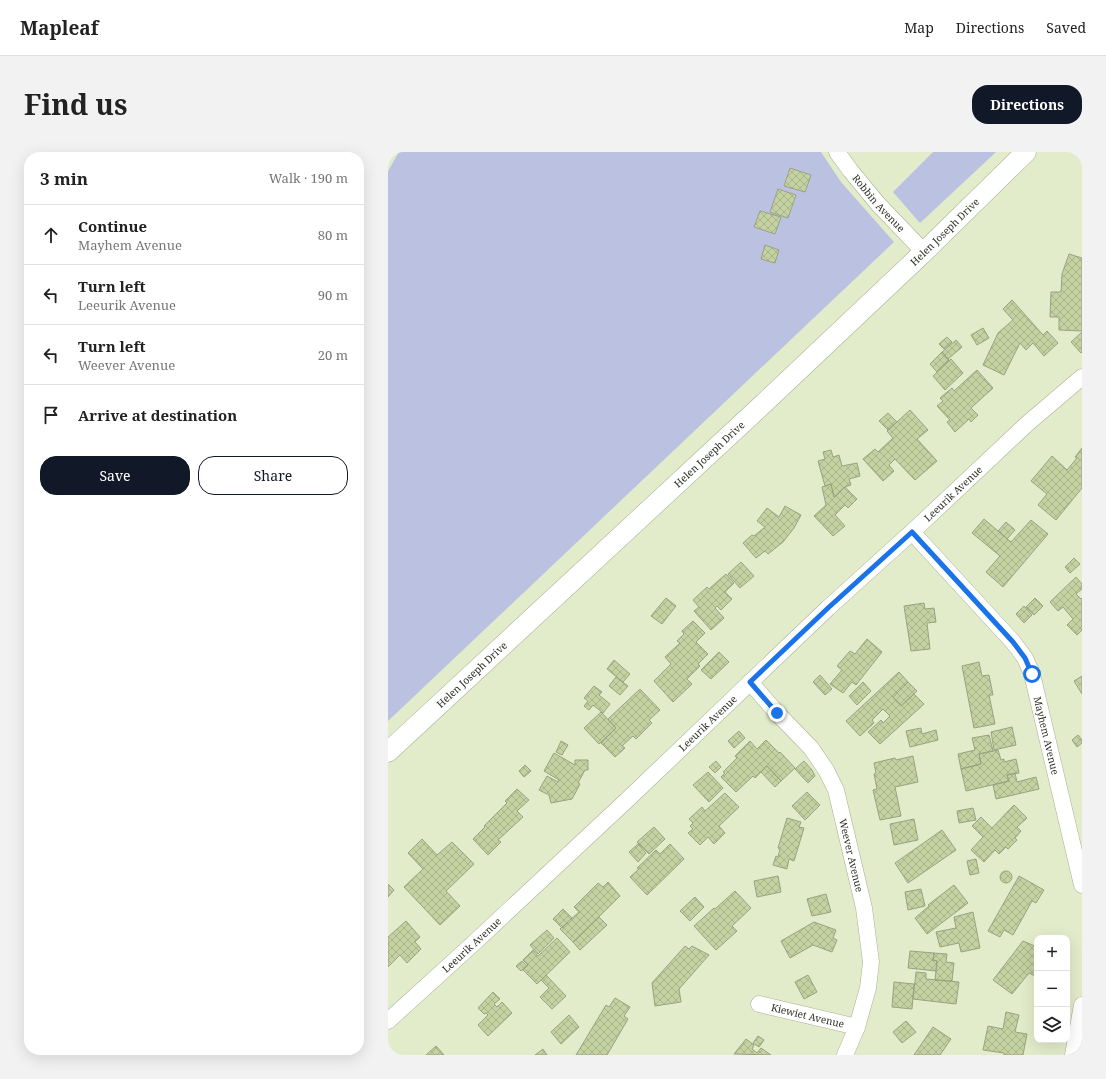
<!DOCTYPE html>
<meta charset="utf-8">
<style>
:root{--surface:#fff;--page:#f2f2f2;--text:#222;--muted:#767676;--line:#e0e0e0;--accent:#111827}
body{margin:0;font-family:"Noto Serif",serif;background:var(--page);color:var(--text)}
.controls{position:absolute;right:12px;bottom:12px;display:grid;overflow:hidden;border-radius:8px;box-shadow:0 4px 16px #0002}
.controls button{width:36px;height:36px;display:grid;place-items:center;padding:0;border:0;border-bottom:1px solid var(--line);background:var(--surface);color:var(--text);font:20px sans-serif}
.stop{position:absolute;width:12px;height:12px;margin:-9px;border:3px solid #1a73e8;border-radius:50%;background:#fff}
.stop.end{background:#1a73e8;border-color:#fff;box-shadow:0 1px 4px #0008}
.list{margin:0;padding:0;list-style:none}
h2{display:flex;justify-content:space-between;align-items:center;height:52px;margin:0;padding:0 16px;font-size:17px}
h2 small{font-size:13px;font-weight:400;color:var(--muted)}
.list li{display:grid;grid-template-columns:26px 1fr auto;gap:12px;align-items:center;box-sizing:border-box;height:60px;padding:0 16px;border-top:1px solid var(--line)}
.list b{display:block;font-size:15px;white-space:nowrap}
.list p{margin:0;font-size:13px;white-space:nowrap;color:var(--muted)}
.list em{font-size:13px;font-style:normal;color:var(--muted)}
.actions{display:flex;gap:8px;padding:12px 16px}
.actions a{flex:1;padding:9px 0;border:1px solid var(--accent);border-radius:16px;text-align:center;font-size:14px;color:var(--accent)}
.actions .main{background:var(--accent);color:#fff}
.icon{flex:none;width:22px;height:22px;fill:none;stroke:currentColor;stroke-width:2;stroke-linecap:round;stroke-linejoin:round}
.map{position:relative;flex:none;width:694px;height:903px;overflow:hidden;border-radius:16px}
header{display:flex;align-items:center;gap:24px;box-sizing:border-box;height:56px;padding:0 20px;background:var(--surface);border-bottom:1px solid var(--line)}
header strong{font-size:19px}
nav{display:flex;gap:22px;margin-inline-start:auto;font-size:14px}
.intro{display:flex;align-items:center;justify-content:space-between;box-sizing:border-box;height:96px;padding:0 24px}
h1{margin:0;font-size:28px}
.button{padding:10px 18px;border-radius:16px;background:var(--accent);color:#fff;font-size:14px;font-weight:700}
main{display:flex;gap:24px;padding:0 24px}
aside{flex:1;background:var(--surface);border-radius:16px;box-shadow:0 4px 16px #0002}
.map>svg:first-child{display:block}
.grass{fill:#bbc1e0}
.building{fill:url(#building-cross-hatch);stroke:#99a282}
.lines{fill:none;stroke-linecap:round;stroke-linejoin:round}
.minor-casing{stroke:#a7b091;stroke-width:17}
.tertiary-casing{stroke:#a7b091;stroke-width:21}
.minor{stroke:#fff;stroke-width:16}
.tertiary{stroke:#fff;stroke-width:20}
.route{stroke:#1a73e8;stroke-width:5}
.labels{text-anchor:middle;stroke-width:3;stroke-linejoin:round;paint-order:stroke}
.street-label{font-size:10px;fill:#2d3024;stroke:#e2ecca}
</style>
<header>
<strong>Mapleaf</strong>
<nav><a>Map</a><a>Directions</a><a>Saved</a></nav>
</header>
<div class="intro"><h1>Find us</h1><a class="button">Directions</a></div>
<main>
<aside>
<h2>3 min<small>Walk · 190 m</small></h2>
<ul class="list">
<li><svg class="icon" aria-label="ahead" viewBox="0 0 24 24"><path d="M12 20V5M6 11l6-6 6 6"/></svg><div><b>Continue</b><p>Mayhem Avenue</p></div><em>80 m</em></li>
<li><svg class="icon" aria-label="left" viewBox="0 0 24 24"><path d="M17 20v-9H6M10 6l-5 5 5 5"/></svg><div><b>Turn left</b><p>Leeurik Avenue</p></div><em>90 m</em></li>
<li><svg class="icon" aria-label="left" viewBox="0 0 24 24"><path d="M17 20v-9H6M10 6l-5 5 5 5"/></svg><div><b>Turn left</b><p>Weever Avenue</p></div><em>20 m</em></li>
<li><svg class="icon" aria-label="arrive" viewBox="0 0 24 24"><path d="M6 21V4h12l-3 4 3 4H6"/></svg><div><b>Arrive at destination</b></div></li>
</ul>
<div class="actions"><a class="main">Save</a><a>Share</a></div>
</aside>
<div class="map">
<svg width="694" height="903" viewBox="0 0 694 903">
<defs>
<pattern id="building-cross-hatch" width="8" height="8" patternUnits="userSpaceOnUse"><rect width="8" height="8" fill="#c4d1a0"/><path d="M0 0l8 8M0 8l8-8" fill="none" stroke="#a9b48a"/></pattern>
</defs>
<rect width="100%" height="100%" fill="#e2ecca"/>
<path class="grass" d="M11 0H433L453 30 506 90 0 569V19Z
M545 0H608L532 71 505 40Z"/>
<path class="building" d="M402 16 423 23 417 40 396 34Z
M390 37 408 43 400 66 382 60Z
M372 59 393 65 387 82 366 75Z
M377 93 391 98 387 111 373 107Z
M681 102 694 106V179L671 178V165H662L663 140H673L674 122Z
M624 148 655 183 659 179 670 191 656 204 645 191 638 198 632 191 616 223 595 213 610 181 625 168 615 157Z
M595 176 601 186 589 193 583 183Z
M694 180V200L693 201 683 190Z
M559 185 564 190 556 197 551 192Z
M568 188 574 195 560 207 554 200Z
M554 200 561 208 549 220 542 212Z
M563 207 575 221 557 238 545 224Z
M589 218 605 236 583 256 590 263 583 270 581 267 567 280 559 270 562 268 549 254 555 249 552 246 564 236 566 239Z
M522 258 540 278 529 287 549 309 527 328 507 307 501 313 506 319 495 329 475 307 487 297 490 300 505 286 499 279Z
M500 261 509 270 500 278 491 269Z
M694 296V336L668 368 650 353 659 342 643 329 664 304 679 318 689 306 687 305Z
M443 298 445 305 451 303 454 314 469 311 472 324 461 327 463 333 457 335 446 345 443 332 437 334 430 309 437 307 435 300Z
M443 332 446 345 457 335 469 347 460 356 457 353 447 363 457 374 445 384 426 364 438 353 434 335Z
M397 354 413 363 406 376 395 390 380 402 377 399 368 406 355 391 364 383 366 384 377 375 369 369 379 356 391 365Z
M596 367 623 390 643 368 660 382 615 435 598 420 612 404 584 381Z
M618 370 627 378 619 387 610 379Z
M686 406 692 412 682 421 677 415Z
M353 410 366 424 352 436 340 422Z
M338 422 346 431 337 440 344 447 333 458 329 454 327 456 336 466 323 478 306 459 311 455 305 448 319 435 321 437Z
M688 425 694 432V437L688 442 693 447 694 446V478L689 483 679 473 685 467 675 455 670 459 662 450Z
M278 446 288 454 274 472 263 464Z
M647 446 655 454 646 463 638 455Z
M536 451 537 457 546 456 548 470 539 471 542 497 523 499 516 454Z
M636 454 644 463 636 471 628 462Z
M305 469 317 481 308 490 320 502 310 512 312 514 299 527 304 532 285 550 266 529 283 512 277 505 292 491 289 489 296 482 294 479Z
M479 487 494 500 468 533 464 530 455 541 442 532 454 518 449 514 462 499 467 502Z
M331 500 341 510 323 527 313 518Z
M226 508 242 522 235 530 219 517Z
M591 510 594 524 601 523 605 543H601L607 572 586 576 574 514Z
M511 520 520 530 505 545 513 554 526 542 536 552 492 592 480 580 493 568 495 571 502 564 495 557 484 568 486 571 472 584 458 569Z
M432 523 444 537 437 543 425 530Z
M694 524V542L686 529Z
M228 525 240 534 232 543 221 534Z
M475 530 483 539 469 553 461 544Z
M520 530 529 539 513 554 505 545Z
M206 534 214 540 211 543 222 552 215 561 205 553 201 558 196 554 200 549 196 546Z
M252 537 272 558 261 568 264 571 248 587 245 584 234 594 237 596 227 605 213 591 228 576 220 567Z
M213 560 228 576 211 592 196 576Z
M624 575 628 593 606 598 603 580Z
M533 576 534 582 548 578 550 588 522 595 518 579Z
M351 579 357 586 346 596 340 589Z
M601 583 605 599 591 602 593 612 573 617 570 602 587 598 584 586Z
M690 583 694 588V591L689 595 684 588Z
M378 588 391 601 392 600 407 616 393 629 379 614 367 626 365 624 348 640 333 625 337 621 335 620 349 606 347 604 362 589 369 597Z
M173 589 180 593 174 603 168 600Z
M610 598 613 608 616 607V610L628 607 631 621 619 623 621 629 578 639 573 617 593 612 591 602Z
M166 601 187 613V608H200V618H197L190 631 192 632 184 647 163 651 161 643 151 638 159 624 170 630 171 628 156 619Z
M525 604 530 630 507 635 513 664 492 668 485 638 489 637 486 622 488 621 486 611 507 606 508 608Z
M328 609 333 615 327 621 321 615Z
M416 609 424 618 427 624 420 631 407 617Z
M137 613 143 619 136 625 131 619Z
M379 614 393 629 387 635 373 620Z
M320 620 335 636 321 650 305 633Z
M627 621 629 630 648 625 651 637 608 647 605 633 621 629 619 623Z
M129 637 141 648 129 659 135 665 110 688 113 690 100 703 85 687 97 675 96 674 119 651 117 649Z
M419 640 432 653 417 668 404 654Z
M337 641 351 655 331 674 337 681 326 692 320 685 312 693 300 681 305 677 302 674 305 671 301 667 314 655 317 659Z
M626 653 639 666 629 675 633 679 627 686 629 688 620 697 618 695 611 702 607 698 596 710 583 698 595 685 584 674 593 665 604 676Z
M585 656 588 668 571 671 569 659Z
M399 666 413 670 411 675 416 676 406 709 401 707 399 717 385 713 388 704 390 705 392 697 390 696Z
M526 667 530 688 506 693 502 672Z
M266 675 277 687 261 702 249 690Z
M554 678 568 698 520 731 507 711Z
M34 687 49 703 64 690 86 712 58 739 72 754 52 773 16 735 35 717 20 701Z
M250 692 258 701 250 710 241 700Z
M282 692 296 707 259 743 242 725 251 717 249 716 268 698 272 702Z
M588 707 591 721 582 723 579 709Z
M612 725a6 6 0 1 1 12 0a6 6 0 1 1-12 0Z
M390 724 393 740 369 745 366 729Z
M631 724 656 738 648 751 644 749 625 783 616 778 612 785 600 779Z
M220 730 232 744 185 790 172 777 191 760 186 755 210 731 215 735Z
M0 732 6 738 0 745Z
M566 733 580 751 539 782 527 766 541 754 540 753Z
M533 737 537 754 520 758 517 740Z
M347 739 363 756 344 774 349 779 328 798 306 774 326 756 327 757Z
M438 742 443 760 424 764 419 747Z
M307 745 316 755 302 769 292 759Z
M175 757 184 766 174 776 165 767Z
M585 760 592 796 573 800 571 791 552 795 548 780 568 776 566 765Z
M211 765 219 773 192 798 185 790Z
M18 769 32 785 27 790 33 797 19 811 12 803 0 815V785Z
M426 770 448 778 445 786 449 788 444 800 425 793 402 806 393 789Z
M159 778 166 786 150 802 142 793Z
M169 786 182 800 149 832 135 818 140 813 135 808 145 798 150 804Z
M635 789 649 795V825L641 821 624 842 605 828Z
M297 794 301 797 304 794 321 803 291 837 293 850 267 854 264 831Z
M522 799 546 801 545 808 549 809 548 819 520 816Z
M546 801 559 802 558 810 566 811 564 829 547 828 549 809 545 808Z
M134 809 139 814 133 819 128 814Z
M528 820 538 821V827L571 830 568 852 525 847Z
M158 823 178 844 164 857 152 845 161 836 153 828Z
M420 823 429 840 416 847 407 830Z
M506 830 526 832 524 857 504 855Z
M105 840 112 847 106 852 109 855 114 850 124 861 100 884 90 873 100 863 98 861 96 862 90 856Z
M227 846 242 855 236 864 240 867 219 903H188L218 853 221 855Z
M618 860 631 863 627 880 639 882 635 903H616V901L595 898 600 874 615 877Z
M181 863 191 875 173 892 163 880Z
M518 869 528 880 514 891 505 880Z
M545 875 563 887 552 903H526Z
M370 884 376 888 371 895 365 891Z
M358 887 366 893 364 897 369 901 373 896 383 903 346 902Z
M48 894 56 903H38Z
M155 897 159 903H147Z"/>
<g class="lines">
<defs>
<g id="minor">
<path id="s1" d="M449 0 462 18 490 52 536 100"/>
<path id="s2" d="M524 380 625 490 637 506 644 522 694 733"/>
<path id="s3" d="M362 530 389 561 423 596 438 618 448 638 476 756 483 810 480 836 469 875 457 903"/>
<path id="s4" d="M371 852 469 875"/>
<path id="s5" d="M0 869 88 789 238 649 440 456 524 380 640 271 694 225"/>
<path d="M685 903 694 853"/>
</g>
<g id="tertiary">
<path id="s6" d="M0 600 374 253 536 100 638 0"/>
</g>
</defs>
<use href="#minor" class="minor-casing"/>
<use href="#tertiary" class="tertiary-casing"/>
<use href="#minor" class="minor"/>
<use href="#tertiary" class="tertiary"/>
</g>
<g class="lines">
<path class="route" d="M389 561 362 530 440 456 524 380 625 490 637 506 644 522"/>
</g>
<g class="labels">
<g class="street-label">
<text dy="4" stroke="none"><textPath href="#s1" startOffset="66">Robbin Avenue</textPath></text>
<text dy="4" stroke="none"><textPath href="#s6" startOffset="762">Helen Joseph Drive</textPath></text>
<text dy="4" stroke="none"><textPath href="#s6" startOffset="438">Helen Joseph Drive</textPath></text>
<text dy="4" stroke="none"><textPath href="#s5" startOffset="773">Leeurik Avenue</textPath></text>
<text dy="4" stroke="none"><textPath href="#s6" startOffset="114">Helen Joseph Drive</textPath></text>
<text dy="4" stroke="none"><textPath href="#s5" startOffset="437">Leeurik Avenue</textPath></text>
<text dy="4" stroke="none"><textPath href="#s2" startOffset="250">Mayhem Avenue</textPath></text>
<text dy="4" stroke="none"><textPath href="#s3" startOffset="206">Weever Avenue</textPath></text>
<text dy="4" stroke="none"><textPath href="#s5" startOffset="113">Leeurik Avenue</textPath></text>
<text dy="4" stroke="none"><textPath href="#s4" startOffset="50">Kiewiet Avenue</textPath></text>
</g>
</g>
</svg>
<div class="controls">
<button>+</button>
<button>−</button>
<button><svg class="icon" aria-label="layers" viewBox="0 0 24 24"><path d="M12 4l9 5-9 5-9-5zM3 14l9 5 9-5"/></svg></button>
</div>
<div class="stop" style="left:644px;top:522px"></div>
<div class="stop end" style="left:389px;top:561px"></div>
</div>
</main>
